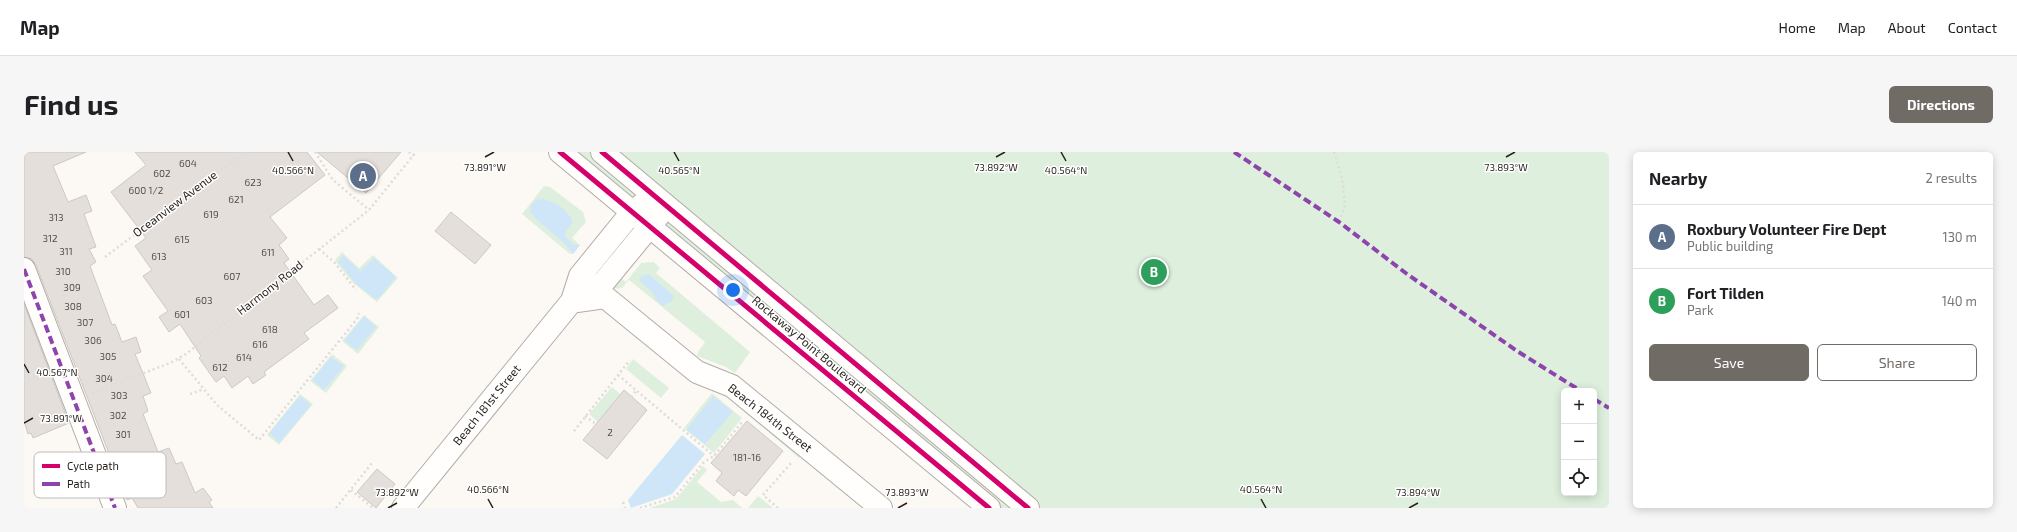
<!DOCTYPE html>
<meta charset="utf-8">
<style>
:root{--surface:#fff;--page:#f6f6f6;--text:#202124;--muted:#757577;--line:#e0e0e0;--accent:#716b66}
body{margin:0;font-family:"Exo 2",sans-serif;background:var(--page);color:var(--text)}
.controls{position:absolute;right:12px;bottom:12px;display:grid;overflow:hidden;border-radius:6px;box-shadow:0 2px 10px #0003}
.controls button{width:36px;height:36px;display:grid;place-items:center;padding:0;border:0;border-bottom:1px solid var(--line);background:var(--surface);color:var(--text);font:20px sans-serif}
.you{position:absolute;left:709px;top:138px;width:14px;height:14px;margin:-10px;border:3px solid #fff;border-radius:50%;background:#1a73e8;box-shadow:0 0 0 6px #1a73e833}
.badge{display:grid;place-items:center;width:26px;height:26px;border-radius:50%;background:var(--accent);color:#fff;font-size:13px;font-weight:700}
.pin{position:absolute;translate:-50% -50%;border:2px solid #fff;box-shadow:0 1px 4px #0006}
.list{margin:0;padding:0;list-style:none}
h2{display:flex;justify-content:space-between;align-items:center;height:52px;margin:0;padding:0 16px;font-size:17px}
h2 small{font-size:13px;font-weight:400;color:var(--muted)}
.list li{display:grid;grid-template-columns:26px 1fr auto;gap:12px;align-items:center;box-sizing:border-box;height:64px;padding:0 16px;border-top:1px solid var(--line)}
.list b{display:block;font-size:15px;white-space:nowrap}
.list p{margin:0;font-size:13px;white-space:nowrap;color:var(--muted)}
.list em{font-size:13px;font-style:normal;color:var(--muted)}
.actions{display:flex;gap:8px;padding:12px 16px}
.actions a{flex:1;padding:9px 0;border:1px solid var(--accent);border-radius:6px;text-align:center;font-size:14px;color:var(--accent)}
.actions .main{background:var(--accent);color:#fff}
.icon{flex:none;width:22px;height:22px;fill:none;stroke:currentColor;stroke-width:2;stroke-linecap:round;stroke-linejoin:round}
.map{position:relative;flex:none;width:1585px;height:356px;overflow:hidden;border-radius:6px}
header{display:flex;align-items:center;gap:24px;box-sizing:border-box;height:56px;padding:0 20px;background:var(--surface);border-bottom:1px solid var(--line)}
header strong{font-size:19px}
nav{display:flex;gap:22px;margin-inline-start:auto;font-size:14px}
.intro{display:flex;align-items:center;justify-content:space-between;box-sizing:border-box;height:96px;padding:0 24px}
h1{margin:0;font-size:28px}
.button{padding:10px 18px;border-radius:6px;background:var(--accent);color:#fff;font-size:14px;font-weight:700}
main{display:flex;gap:24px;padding:0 24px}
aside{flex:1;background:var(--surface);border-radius:6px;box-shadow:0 2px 10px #0003}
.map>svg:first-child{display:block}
.green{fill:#def0dd;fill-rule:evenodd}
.water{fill:#cee6f8}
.building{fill:#e5dfdb;stroke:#cdc8c4}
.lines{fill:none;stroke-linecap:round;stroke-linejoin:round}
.minor-casing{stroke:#b1aca7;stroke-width:24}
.path{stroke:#dddcdb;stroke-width:2.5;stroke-dasharray:2 3;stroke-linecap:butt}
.minor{stroke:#fffefd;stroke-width:22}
.quiet{stroke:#8e44ad;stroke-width:4;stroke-dasharray:8 4;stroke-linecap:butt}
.cycleway-casing{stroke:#fff;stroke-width:8}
.cycleway{stroke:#d6006c;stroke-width:5}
.ticks{fill:none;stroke:#261f1a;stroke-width:1.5}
.labels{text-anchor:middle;stroke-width:3;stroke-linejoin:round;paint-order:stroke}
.number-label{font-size:10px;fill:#564f4a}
.street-label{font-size:12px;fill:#261f1a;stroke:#fff}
.key{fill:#fff;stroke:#bebcba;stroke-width:1}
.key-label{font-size:11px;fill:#261f1a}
.ticks-label{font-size:10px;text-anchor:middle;fill:#261f1a;stroke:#fff;stroke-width:3;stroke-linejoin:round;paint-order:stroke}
</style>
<header>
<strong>Map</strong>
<nav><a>Home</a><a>Map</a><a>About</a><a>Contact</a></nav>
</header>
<div class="intro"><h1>Find us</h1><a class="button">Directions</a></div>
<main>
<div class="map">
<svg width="1585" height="356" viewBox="0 0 1585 356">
<rect width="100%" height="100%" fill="#fcf8f4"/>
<path class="green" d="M531 0H1585V356H958ZM1540 239H1570V341H1540Z
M520 34 526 35 559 60 562 70 548 86 556 93 549 102H546L498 62Z
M318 100 335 116 349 103 374 126 353 150 329 131 312 110 311 108Z
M630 110 636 116 632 121 726 200 711 221 702 215 673 204 674 200 681 190 605 128 598 136 589 137 588 134 593 123 602 130 617 111Z
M340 163 355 175 334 202 318 189Z
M308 202 323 214 302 241 286 229Z
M609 207 645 236 637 246 602 217Z
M588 235 596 242 574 270 565 262Z
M697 238 777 304 775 306 698 241Z
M688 241 718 266 690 301 660 276Z
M276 242 289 252 255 293 243 283Z
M679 314 683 318 673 330 697 350 709 348 718 356H626L652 347Z
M734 344 749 356H724Z"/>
<path class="water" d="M518 47C532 51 542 55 549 70L541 81V84L550 93H556L549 102C538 85 519 76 506 60L507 53 512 48Z
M319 103 336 119 350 106 372 125 355 146 351 147 332 132 314 110Z
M625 122 650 144 648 149 639 154 633 149 628 140 615 128 618 124Z
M340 164 352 175 333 198 320 189Z
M307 205 320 214 300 238 288 228Z
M276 244 287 253 255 291 245 281Z
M689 244 709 260 681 292 662 278Z
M658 283 681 302 648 342 607 356 604 348Z"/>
<path class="building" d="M0 0H62L29 14 44 50 62 43 68 59 60 62 72 95 65 97 72 110 66 114 88 173 91 172 98 190 112 185 117 200 111 202 127 241 119 244 124 259 119 262 134 300 145 296 152 312 158 310 171 341 179 336 188 348 185 350 189 356H114L108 346 103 348 12 113 8 107 0 105Z
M111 0H283L301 23 246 65 263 86 255 93 265 107 260 111 290 153 304 143 314 156 280 181 285 187 240 220 242 223 229 232 224 224 208 236 200 224 192 230 175 206 177 204 156 172 145 180 135 165 144 159 119 124 128 118 111 94 122 86 87 40 122 13Z
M293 0H377L342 41Z
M427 60 467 93 451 112 411 79Z
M0 152 45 271 9 286 7 281 4 282 0 269Z
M600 238 623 258 583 307 559 288Z
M723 269 759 299 722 344 714 338 710 344 692 329 698 321 687 311Z
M353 317 371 332 352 356 333 340Z"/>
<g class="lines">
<defs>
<path id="minor" d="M536 0 965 356
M578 0 1004 356
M0 117 91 356
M548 149 556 124 608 60 619 52
M553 149 581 145 673 220 708 234 857 356
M379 356 548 149 579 131 635 63"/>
</defs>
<use href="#minor" class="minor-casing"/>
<path class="path" d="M291 0 309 28 345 58
M385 0 389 4
M1310 0 1318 25 1321 54 1315 70
M295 97 310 110 332 138
M81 105 221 0
M155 207 193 253 235 288 333 167 335 161
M594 223 690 304
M0 229 18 222
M68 241 146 211 162 202 345 58 392 0
M166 242 180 237
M607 245 612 239
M561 264 572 272
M550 279 606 208
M327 338 349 356
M599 350 601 356
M312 356 348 311
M616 356 651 345 680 310 690 304 719 269
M754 356 739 343 768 310"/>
<use href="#minor" class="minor"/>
<path class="quiet" d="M1210 0 1315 70 1383 122 1493 199 1557 239
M0 117 91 356
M1570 247 1585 256"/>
<defs>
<path id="cycleway" d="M536 0 965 356
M578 0 1004 356"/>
</defs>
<use href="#cycleway" class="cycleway-casing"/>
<use href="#cycleway" class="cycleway"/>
</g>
<path class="ticks" d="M264 0 269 9M650 0 655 9M1037 0 1042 9M461 5 470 0M972 5 981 0M1482 5 1491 0M0 212 5 221M0 271 9 266M464 347 469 356M1237 347 1242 356M364 356 373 351M874 356 883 351M1385 356 1394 351"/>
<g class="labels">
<g class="number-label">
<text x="164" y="15">604</text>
<text x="138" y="25">602</text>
<text x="229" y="34">623</text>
<text x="122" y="42">600 1/2</text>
<text x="212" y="51">621</text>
<text x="187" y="66">619</text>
<text x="32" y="69">313</text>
<text x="26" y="90">312</text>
<text x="158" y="91">615</text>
<text x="42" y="103">311</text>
<text x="244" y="104">611</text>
<text x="135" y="108">613</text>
<text x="39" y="123">310</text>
<text x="208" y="128">607</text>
<text x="48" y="139">309</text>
<text x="180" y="152">603</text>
<text x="49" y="158">308</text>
<text x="158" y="166">601</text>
<text x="61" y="174">307</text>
<text x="246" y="181">618</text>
<text x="69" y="192">306</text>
<text x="236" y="196">616</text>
<text x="84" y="208">305</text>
<text x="220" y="209">614</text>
<text x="196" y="219">612</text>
<text x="80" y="230">304</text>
<text x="95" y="247">303</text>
<text x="94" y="267">302</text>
<text x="586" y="284">2</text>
<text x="99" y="286">301</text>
<text x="723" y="309">181-16</text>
</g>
<g class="street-label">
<text transform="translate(151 52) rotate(-37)" y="4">Oceanview Avenue</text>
<text transform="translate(246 136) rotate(-38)" y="4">Harmony Road</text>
<text transform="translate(785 193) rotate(40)" y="4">Rockaway Point Boulevard</text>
<text transform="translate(463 253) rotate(-51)" y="4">Beach 181st Street</text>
<text transform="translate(746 266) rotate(38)" y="4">Beach 184th Street</text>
</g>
</g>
<rect x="10" y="300" width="132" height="46" rx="6" class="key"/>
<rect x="18" y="312" width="18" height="4" fill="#d6006c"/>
<rect x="18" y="330" width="18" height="4" fill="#8e44ad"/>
<g class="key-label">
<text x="43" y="318">Cycle path</text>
<text x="43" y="336">Path</text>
</g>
<g class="ticks-label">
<text x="972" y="19">73.892°W</text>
<text x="1482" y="19">73.893°W</text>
<text x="461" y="19">73.891°W</text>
<text x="1042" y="22">40.564°N</text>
<text x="269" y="22">40.566°N</text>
<text x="655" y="22">40.565°N</text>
<text x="33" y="224">40.567°N</text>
<text x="37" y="270">73.891°W</text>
<text x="464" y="341">40.566°N</text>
<text x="1237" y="341">40.564°N</text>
<text x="373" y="344">73.892°W</text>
<text x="883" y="344">73.893°W</text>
<text x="1394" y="344">73.894°W</text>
</g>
</svg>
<div class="controls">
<button>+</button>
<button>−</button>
<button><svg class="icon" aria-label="locate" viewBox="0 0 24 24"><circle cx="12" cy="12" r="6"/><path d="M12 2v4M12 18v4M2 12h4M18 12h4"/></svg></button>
</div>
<div class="you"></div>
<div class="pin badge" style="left:339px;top:24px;background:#5c6f8a">A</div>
<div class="pin badge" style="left:1130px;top:120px;background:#2e9e5b">B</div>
</div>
<aside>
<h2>Nearby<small>2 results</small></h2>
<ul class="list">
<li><span class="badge" style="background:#5c6f8a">A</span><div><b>Roxbury Volunteer Fire Dept</b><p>Public building</p></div><em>130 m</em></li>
<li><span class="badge" style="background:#2e9e5b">B</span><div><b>Fort Tilden</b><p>Park</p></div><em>140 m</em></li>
</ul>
<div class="actions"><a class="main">Save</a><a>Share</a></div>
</aside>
</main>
